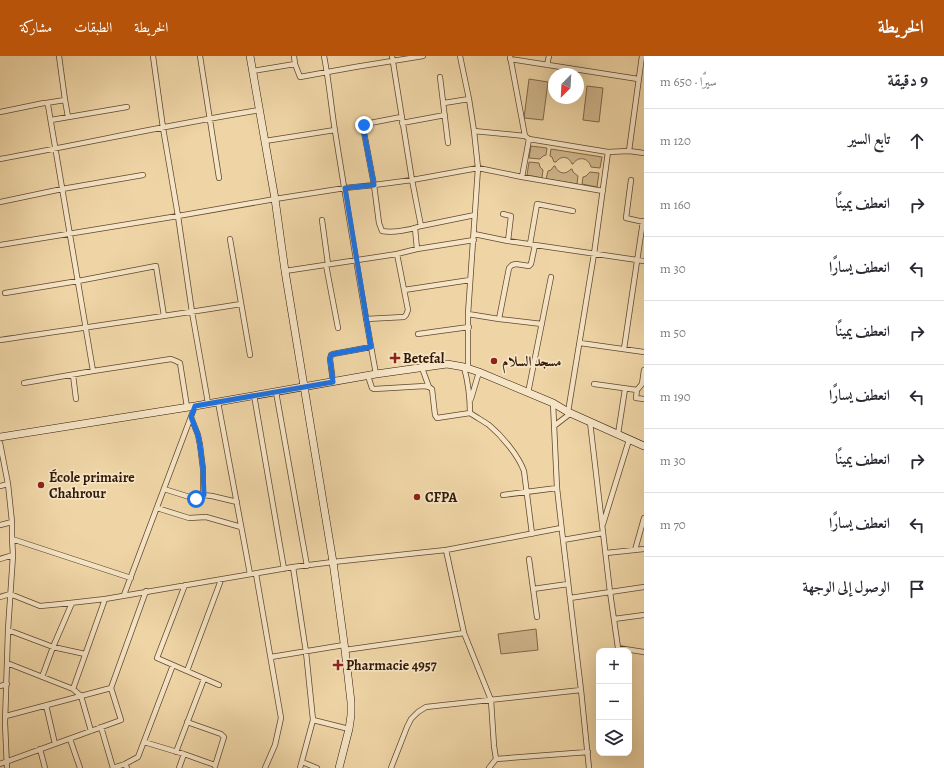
<!DOCTYPE html>
<html lang="ar">
<meta charset="utf-8">
<style>
:root{--surface:#fff;--page:#f2f2f3;--text:#2b2b33;--muted:#7c7c81;--line:#e1e1e2;--accent:#b45309}
body{margin:0;font-family:Alegreya,Amiri,serif;background:var(--page);color:var(--text);direction:rtl}
.controls{position:absolute;right:12px;bottom:12px;display:grid;overflow:hidden;border-radius:8px;box-shadow:0 4px 16px #0002}
.controls button{width:36px;height:36px;display:grid;place-items:center;padding:0;border:0;border-bottom:1px solid var(--line);background:var(--surface);color:var(--text);font:20px sans-serif}
.compass{position:absolute;left:548px;top:12px;width:36px;height:36px;border-radius:50%;background:var(--surface);box-shadow:0 4px 16px #0002;rotate:204deg}
.stop{position:absolute;width:12px;height:12px;margin:-9px;border:3px solid #1a73e8;border-radius:50%;background:#fff}
.stop.end{background:#1a73e8;border-color:#fff;box-shadow:0 1px 4px #0008}
.list{margin:0;padding:0;list-style:none}
h2{display:flex;justify-content:space-between;align-items:center;height:52px;margin:0;padding:0 16px;font-size:17px}
h2 small{font-size:13px;font-weight:400;color:var(--muted)}
.list li{display:grid;grid-template-columns:26px 1fr auto;gap:12px;align-items:center;box-sizing:border-box;height:64px;padding:0 16px;border-top:1px solid var(--line)}
.list b{display:block;font-size:15px;white-space:nowrap}
.list em{font-size:13px;font-style:normal;color:var(--muted)}
.icon{flex:none;width:22px;height:22px;fill:none;stroke:currentColor;stroke-width:2;stroke-linecap:round;stroke-linejoin:round}
.map{position:relative;flex:none;width:644px;height:712px;overflow:hidden;direction:ltr}
header{display:flex;align-items:center;gap:24px;box-sizing:border-box;height:56px;padding:0 20px;background:var(--accent);color:#fff}
header strong{font-size:19px}
nav{display:flex;gap:22px;margin-inline-start:auto;font-size:14px}
main{display:flex}
aside{flex:1;background:var(--surface)}
.map>svg:first-child{display:block}
.green{fill:#cfb58b;stroke:#806749}
.lines{fill:none;stroke-linecap:round;stroke-linejoin:round}
.street-casing{stroke:#61482f;stroke-width:6}
.secondary-casing{stroke:#321907;stroke-width:8}
.street{stroke:#f5e4c5;stroke-width:4.5}
.secondary{stroke:#f5e4c5;stroke-width:7}
.route{stroke:#1a73e8;stroke-width:5}
.poi-dot{fill:#8f2418;stroke:#f5e4c5;stroke-width:1.5}
.labels{text-anchor:middle;stroke-width:3.5;stroke-linejoin:round;paint-order:stroke}
.poi-label{font-size:14px;font-weight:bold;fill:#321907;stroke:#f5e4c5;text-anchor:start}
</style>
<header>
<strong>الخريطة</strong>
<nav><a>الخريطة</a><a>الطبقات</a><a>مشاركة</a></nav>
</header>
<main>
<aside>
<h2>9 دقيقة<small>سيرًا · 650 m</small></h2>
<ul class="list">
<li><svg class="icon" aria-label="ahead" viewBox="0 0 24 24"><path d="M12 20V5M6 11l6-6 6 6"/></svg><div><b>تابع السير</b></div><em>120 m</em></li>
<li><svg class="icon" aria-label="right" viewBox="0 0 24 24"><path d="M7 20v-9h11M14 6l5 5-5 5"/></svg><div><b>انعطف يمينًا</b></div><em>160 m</em></li>
<li><svg class="icon" aria-label="left" viewBox="0 0 24 24"><path d="M17 20v-9H6M10 6l-5 5 5 5"/></svg><div><b>انعطف يسارًا</b></div><em>30 m</em></li>
<li><svg class="icon" aria-label="right" viewBox="0 0 24 24"><path d="M7 20v-9h11M14 6l5 5-5 5"/></svg><div><b>انعطف يمينًا</b></div><em>50 m</em></li>
<li><svg class="icon" aria-label="left" viewBox="0 0 24 24"><path d="M17 20v-9H6M10 6l-5 5 5 5"/></svg><div><b>انعطف يسارًا</b></div><em>190 m</em></li>
<li><svg class="icon" aria-label="right" viewBox="0 0 24 24"><path d="M7 20v-9h11M14 6l5 5-5 5"/></svg><div><b>انعطف يمينًا</b></div><em>30 m</em></li>
<li><svg class="icon" aria-label="left" viewBox="0 0 24 24"><path d="M17 20v-9H6M10 6l-5 5 5 5"/></svg><div><b>انعطف يسارًا</b></div><em>70 m</em></li>
<li><svg class="icon" aria-label="arrive" viewBox="0 0 24 24"><path d="M6 21V4h12l-3 4 3 4H6"/></svg><div><b>الوصول إلى الوجهة</b></div></li>
</ul>
</aside>
<div class="map">
<svg width="644" height="712" viewBox="0 0 644 712">
<rect width="100%" height="100%" fill="#efd5a6"/>
<filter id="stains"><feTurbulence type="fractalNoise" baseFrequency=".005" numOctaves="4"/><feColorMatrix values="0 0 0 0 .2 0 0 0 0 .09 0 0 0 0 .02 0 0 0 .5 -.17"/></filter>
<radialGradient id="worn" r=".72"><stop offset=".6" stop-color="#630" stop-opacity="0"/><stop offset="1" stop-color="#630" stop-opacity=".3"/></radialGradient>
<path class="green" d="M529 23 548 26 543 64 524 62Z
M587 30 603 32 599 66 583 64Z
M531 90 547 92 546 99 543 100 540 103 529 102Z
M551 93 602 101 600 112 591 111C588 101 578 100 573 108H572C569 100 561 99 556 106H554L552 101 550 100Z
M529 106 539 107 540 111 543 114 542 122 527 119Z
M554 110H555C558 118 566 119 571 113H572L573 116 578 120 577 128 546 123 548 115 551 114Z
M590 116 599 117 597 131 582 128 583 121 586 120Z
M536 573 538 594 501 598 498 578Z"/>
<g class="lines">
<defs>
<path id="street" d="M153 0 163 72 178 160 192 256 208 347
M200 0 219 122
M294 0 295 8 300 21 355 11 423 0
M324 0C329 25 331 50 335 75 348 156 361 237 376 318
M392 0 412 124 421 170
M460 0 469 43 474 75 478 112 468 258V312
M510 0 525 80
M510 3 638 23
M547 9 549 0
M252 15 295 8
M440 21 448 87
M65 44 68 61
M46 47 65 44 59 0
M444 47 469 43
M0 56 44 47H46L48 49 93 315
M401 61 365 68 363 71 374 129 379 167 382 175C393 177 410 174 421 170L475 159
M51 64 127 51
M402 67 445 59
M474 75 525 80 529 83 608 96 629 95 644 97
M265 85 335 74
M629 95 642 0
M0 103C87 87 173 68 260 54
M522 121 529 83
M631 124 626 162 644 166
M0 146 62 133 143 119
M503 158 511 160 508 185
M322 164 328 208
M415 172 417 193
M474 178 508 185 644 205
M230 183 250 299
M530 188 537 148 573 155
M0 189 178 160 275 143 345 132 374 129 412 124 478 112 522 121 603 135
M326 209 338 272
M285 215 397 198 417 193 474 184
M404 234 470 224
M5 237 78 225 156 210 164 260
M468 258 499 263 542 268
M366 263 404 261 406 259 408 254 397 198
M499 263 509 212 512 209 516 208 529 210 531 208 535 189
M418 278 469 271
M0 284C80 272 161 261 241 248
M580 287 644 296
M624 293 643 165
M464 311C468 326 470 341 470 357 476 361 483 365 489 369 502 380 518 399 524 415L532 478
M422 312 429 331
M73 319 76 343
M368 320 372 332 374 333 425 330 429 331 432 333 435 359 437 362 470 357
M333 326 330 303 331 299 333 298 371 291
M24 327 93 315 171 303 176 305 180 307 187 351
M594 328 637 334 636 342 644 343
M637 334 642 328 644 314
M276 336 307 510
M528 337 551 221
M254 339 284 513
M471 343 479 316
M218 346 250 518
M553 347 557 432 563 484 581 634 589 712
M568 356 594 198 608 96
M191 361 198 379 200 389 203 413V439
M590 366 610 536 618 592 644 596
M554 370 571 357
M618 378 625 333
M0 387 8 428 12 466V483L13 499 8 574 5 667 7 712
M0 430 8 428
M164 433 196 443 203 439 212 440 237 446
M503 439 557 432
M157 452 189 462 206 461 241 471
M603 468 629 384
M0 469 12 466
M12 483 131 522
M563 484 603 477
M446 494 464 577 491 644 494 690 496 703 489 712
M635 494 644 462
M606 497 644 493
M0 503 13 499
M529 503 537 561
M293 511 306 596 313 664 300 712
M256 518 281 662 275 689 265 712
M185 529 157 602 219 629
M533 533 568 528
M124 539 195 350
M0 541 10 538 40 550 61 548 105 543 293 511 333 506 446 494 561 472
M570 542 644 531
M614 563 644 559
M8 574 53 591 85 598
M345 594 464 577
M271 601 344 589
M7 607 73 633
M187 615 221 524
M42 621 53 591 72 547
M0 630 7 628
M46 649 55 688
M6 660 111 632 146 535
M313 664 349 673
M187 666 221 678 224 681 215 710
M101 671 113 712
M91 675 81 640 73 633 105 543
M70 683 80 712
M144 686 184 698 215 709
M40 693 45 712
M176 696 204 623
M496 703 588 696
M302 706 317 712
M0 708 121 664 111 632
M113 712 125 708
M127 712 125 708 138 701 173 609
M179 712 184 698
M391 712 407 671 411 663 418 656 426 651 581 634"/>
<path id="secondary" d="M250 0 275 143 285 215 333 506 345 594 351 646V659L349 673 339 712
M0 381 195 350 376 318 447 308 464 311 479 316 553 347 568 356 644 390"/>
</defs>
<use href="#street" class="street-casing"/>
<use href="#secondary" class="secondary-casing"/>
<use href="#street" class="street"/>
<use href="#secondary" class="secondary"/>
</g>
<g class="lines">
<path class="route" d="M196 443 204 439 203 413 200 389 198 379 191 361 195 350 333 326 330 303 331 299 333 298 371 291 345 132 374 129 363 71 364 69"/>
</g>
<g class="poi-dot">
<path d="M393 296h4v4h4v4h-4v4h-4v-4h-4v-4h4z"/>
<circle cx="494" cy="305" r="4"/>
<circle cx="41" cy="429" r="4"/>
<circle cx="417" cy="441" r="4"/>
<path d="M336 603h4v4h4v4h-4v4h-4v-4h-4v-4h4z"/>
</g>
<g class="labels">
<g class="poi-label">
<text x="403" y="307">Betefal</text>
<text x="502" y="310">مسجد السلام</text>
<text x="49" y="426">École primaire<tspan x="49" dy="16">Chahrour</tspan></text>
<text x="425" y="446">CFPA</text>
<text x="346" y="614">Pharmacie 4957</text>
</g>
</g>
<rect width="100%" height="100%" filter="url(#stains)"/>
<rect width="100%" height="100%" fill="url(#worn)"/>
</svg>
<div class="controls">
<button>+</button>
<button>−</button>
<button><svg class="icon" aria-label="layers" viewBox="0 0 24 24"><path d="M12 4l9 5-9 5-9-5zM3 14l9 5 9-5"/></svg></button>
</div>
<svg class="compass" viewBox="-18 -18 36 36"><path d="M0-13l5 13h-10z" fill="#e53935"/><path d="M0 13l5-13h-10z" fill="#7c7c81"/></svg>
<div class="stop" style="left:196px;top:443px"></div>
<div class="stop end" style="left:364px;top:69px"></div>
</div>
</main>
